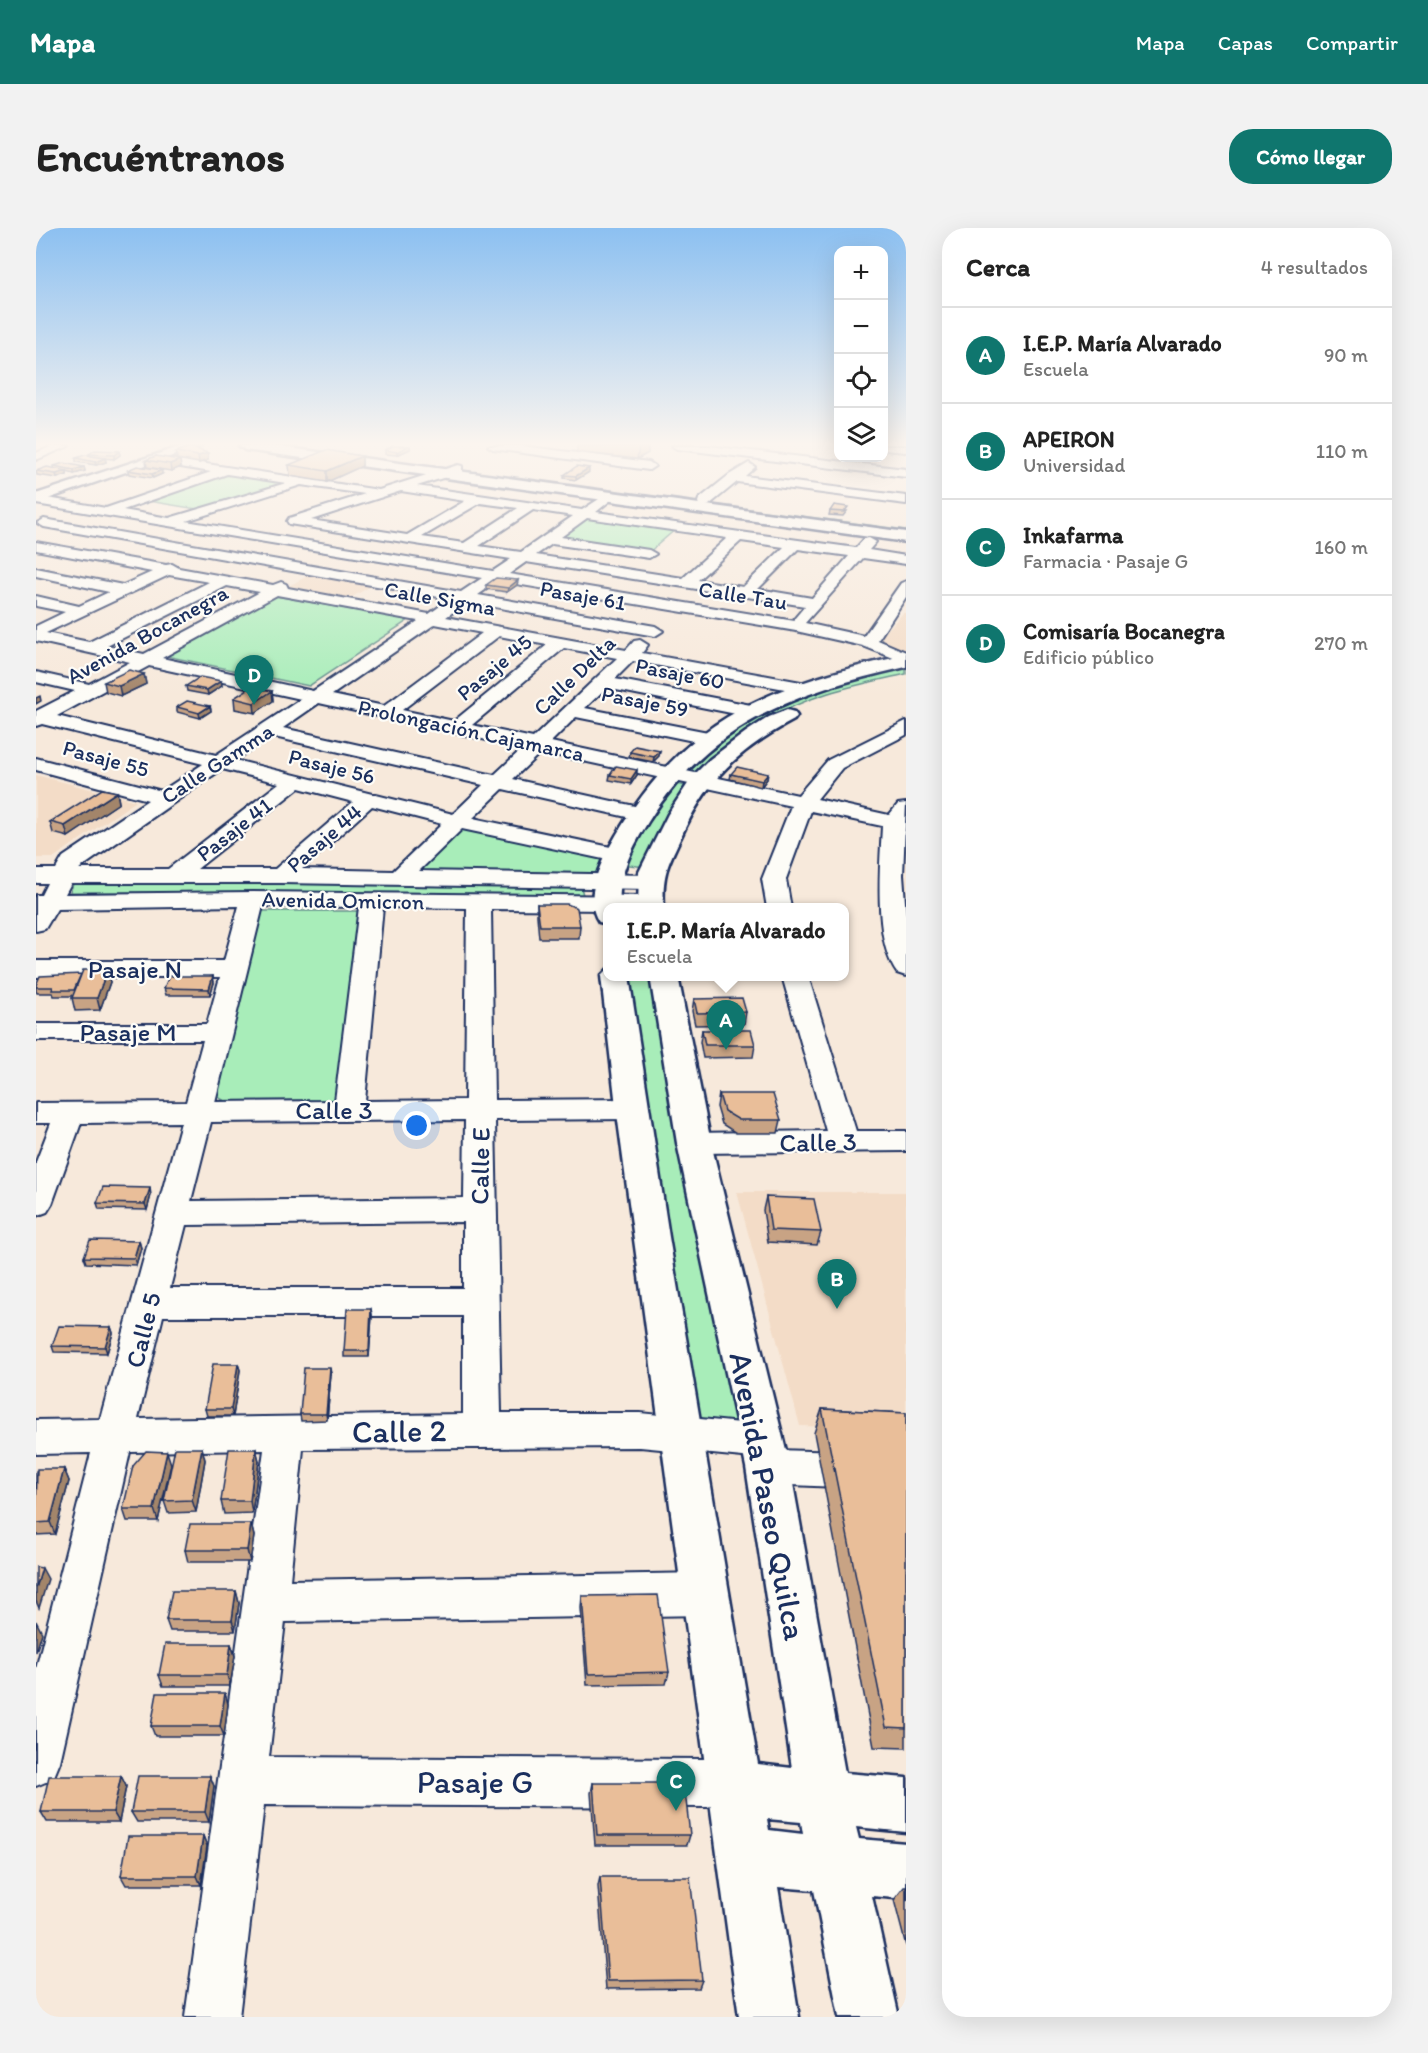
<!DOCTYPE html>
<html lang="es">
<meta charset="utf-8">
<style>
:root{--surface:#fff;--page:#f2f2f2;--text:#222;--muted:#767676;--line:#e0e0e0;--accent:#0f766e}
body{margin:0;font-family:Itim,sans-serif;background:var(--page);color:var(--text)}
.controls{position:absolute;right:18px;top:18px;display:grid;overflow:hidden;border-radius:12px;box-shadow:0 6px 24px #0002}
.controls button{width:54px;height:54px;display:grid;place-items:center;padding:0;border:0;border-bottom:2px solid var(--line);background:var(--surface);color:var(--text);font:30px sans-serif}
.you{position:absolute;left:381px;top:898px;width:21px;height:21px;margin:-15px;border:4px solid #fff;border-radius:50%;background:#1a73e8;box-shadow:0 0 0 9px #1a73e833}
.badge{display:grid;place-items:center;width:39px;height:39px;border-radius:50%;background:var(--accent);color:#fff;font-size:20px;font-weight:700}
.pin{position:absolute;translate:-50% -50px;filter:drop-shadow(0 2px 3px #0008)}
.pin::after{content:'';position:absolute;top:32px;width:21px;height:18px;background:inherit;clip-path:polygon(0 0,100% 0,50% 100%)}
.popup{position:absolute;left:567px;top:675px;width:246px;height:78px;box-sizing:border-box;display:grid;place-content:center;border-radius:12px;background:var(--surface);filter:drop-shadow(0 2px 4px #0005);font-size:20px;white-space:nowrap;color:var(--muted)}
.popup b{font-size:22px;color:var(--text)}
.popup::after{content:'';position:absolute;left:50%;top:100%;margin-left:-12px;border:12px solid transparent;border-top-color:var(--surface)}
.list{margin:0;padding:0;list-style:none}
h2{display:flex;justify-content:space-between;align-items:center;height:78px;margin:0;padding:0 24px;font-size:26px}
h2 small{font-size:20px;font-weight:400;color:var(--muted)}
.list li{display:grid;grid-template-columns:39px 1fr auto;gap:18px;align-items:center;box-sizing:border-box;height:96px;padding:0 24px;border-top:2px solid var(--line)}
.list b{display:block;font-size:22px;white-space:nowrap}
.list p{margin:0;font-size:20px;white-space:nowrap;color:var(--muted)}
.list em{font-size:20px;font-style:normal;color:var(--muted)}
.icon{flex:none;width:33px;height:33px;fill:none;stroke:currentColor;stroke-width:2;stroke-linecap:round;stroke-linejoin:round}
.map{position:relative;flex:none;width:870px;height:1789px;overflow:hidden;border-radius:24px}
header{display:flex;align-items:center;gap:36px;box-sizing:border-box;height:84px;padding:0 30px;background:var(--accent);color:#fff}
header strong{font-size:28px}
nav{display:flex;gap:33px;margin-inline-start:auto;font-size:21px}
.intro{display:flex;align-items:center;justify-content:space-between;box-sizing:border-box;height:144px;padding:0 36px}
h1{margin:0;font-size:42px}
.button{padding:15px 27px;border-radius:24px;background:var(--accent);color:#fff;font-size:21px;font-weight:700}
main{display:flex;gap:36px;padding:0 36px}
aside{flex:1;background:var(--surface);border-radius:24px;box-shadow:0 6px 24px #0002}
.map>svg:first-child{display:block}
.built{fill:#f3dcc7}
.green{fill:#a8edb9;stroke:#628e8c;stroke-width:1.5}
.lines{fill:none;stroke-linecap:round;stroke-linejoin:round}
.minor-casing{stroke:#1b2f5e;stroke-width:4}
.major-casing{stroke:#1b2f5e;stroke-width:5}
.minor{fill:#fdfcf7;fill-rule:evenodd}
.major{fill:#fdfcf7;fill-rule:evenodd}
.wall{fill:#c8a384;stroke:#1b2f5e;stroke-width:1.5}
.shaded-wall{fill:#a3856b;stroke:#1b2f5e;stroke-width:1.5}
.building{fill:#e9be99;stroke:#1b2f5e;stroke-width:1.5}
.labels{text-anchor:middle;stroke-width:4.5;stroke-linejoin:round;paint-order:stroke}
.far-street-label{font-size:22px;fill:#1b2f5e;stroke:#fdfcf7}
.street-label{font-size:26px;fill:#1b2f5e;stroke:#fdfcf7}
.near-street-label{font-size:32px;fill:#1b2f5e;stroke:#fdfcf7}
</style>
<header>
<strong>Mapa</strong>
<nav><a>Mapa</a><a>Capas</a><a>Compartir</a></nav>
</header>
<div class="intro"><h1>Encuéntranos</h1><a class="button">Cómo llegar</a></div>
<main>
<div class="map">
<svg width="870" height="1789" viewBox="0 0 870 1789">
<rect width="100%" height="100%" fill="#f7e9db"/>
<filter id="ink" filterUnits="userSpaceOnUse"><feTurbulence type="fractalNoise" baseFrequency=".0167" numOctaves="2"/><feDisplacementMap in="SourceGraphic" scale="12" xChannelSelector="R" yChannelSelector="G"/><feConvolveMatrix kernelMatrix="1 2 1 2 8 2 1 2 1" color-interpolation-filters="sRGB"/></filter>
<g filter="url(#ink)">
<path class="built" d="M273 347 335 358 313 371 249 360Z
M867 385H870V427L841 413Z
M0 547 100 573 17 630H0Z
M701 964H870V1201L764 1198Z"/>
<path class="green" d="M429 243 870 302V306L423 245Z
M190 246 253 255 161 281 112 273Z
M556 288 641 300 612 325 523 312Z
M240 368 373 392 273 458 130 428Z
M870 437V446C821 457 773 466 730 493 707 508 685 527 663 544L653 543 647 540 686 507 742 473Z
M633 555 651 558 609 639 585 636Z
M426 595 570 626 561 647 385 644V635Z
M38 654 544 655 547 667 34 664Z
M222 683H328L305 872 189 873 178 867Z
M593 749H619L705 1201 655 1193Z"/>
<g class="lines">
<defs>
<path id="minor" d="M17 218H33L0 232V225Z
M452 218H486L613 234 619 238 613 242 457 221Z
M636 218H672L870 241V249L641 221Z
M848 218H870V224L848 222Z
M118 228 343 262 422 237 426 238V244L381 258 546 282 574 264 580 268 560 284 820 320 828 311 833 310 840 314 833 322 870 328V336L827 330 769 395 828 408 865 355 870 353V369L842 412 870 424V435L827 418 760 403 462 353 442 367 619 398 627 403 619 408 431 374 410 389 590 422 598 413 604 412 612 417 606 425 765 454 771 455 774 459 771 463 765 464 597 433 579 451 715 477 722 479 724 483 722 487 715 489 570 460 549 480 672 504 679 506 682 510 679 514 672 516 540 489 515 514 762 567 792 532 870 493V507L806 540 781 571 853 587 862 576 870 575 867 647 870 688V748L861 745C837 711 844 640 846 598L775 583 750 651 755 680H731L726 651 755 578 505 524 477 551 612 581 615 586 612 591 604 592 467 561 437 590 589 622 592 627 589 632 581 634 426 601 383 643 614 647 622 649 626 654 622 659 614 661 245 655H35L29 666 217 664 614 668 622 670 626 675 623 680H572V682L455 681 458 872 596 871 606 874 611 881 606 888 596 891 459 892 465 1185H604L725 1197 739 1202 744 1214 741 1222 870 1226V1262L732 1256 718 1251 712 1239 717 1230 604 1219 267 1221 254 1352 669 1345 684 1351 691 1366 684 1381 669 1387 249 1394 233 1529 672 1531 689 1538 696 1555 689 1572 672 1579 228 1577 203 1789H149L228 1222 94 1224 24 1534 17 1551 0 1558V1441L55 1225 0 1226V1192L64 1191 145 894 45 895 16 976 11 984 0 988V934L15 895H0V875L150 874 167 812H0V796H171L184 749H0V733H188L203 678 21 681 9 701 0 703V667H5L11 655H0V641H20L27 629 112 572 0 542V530L126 563 167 536 6 496 0 498V483L39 463 0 454V444L53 456 94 434 0 413V398L29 384 0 378V368L43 378 73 364 0 348V340L87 357 116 344 0 322V314L130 337 136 336 143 340 237 357 245 354 250 356 252 360 393 386 414 371 8 299 1 295 8 291 425 364 446 350 0 276V268L70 280 175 244 114 234 112 232ZM191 246 250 255 133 290 87 282ZM265 257 329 266 253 290 251 293 253 296 475 331 457 343 150 293ZM365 263 429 273 371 307 275 292ZM444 275 482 280 428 315 386 309ZM497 282 537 288 485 324 443 318ZM551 290 691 310 647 350 500 327 516 316 613 330 620 326 613 322 525 309ZM705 313 748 319 707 359 662 352ZM762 321 813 328 776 370 722 361ZM490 334 769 378 758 391 759 393 473 346ZM133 347 173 354 53 414 10 405ZM191 358 224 364 108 426 71 418ZM241 367 382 393 277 463 126 430ZM399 396 446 405 348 478 296 467ZM463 408 511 417 418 493 366 482ZM528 420 581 430 497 510 436 497ZM113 438 265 471 180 527 21 488ZM283 475 487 520 458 547 247 500ZM234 508 447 557 417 586 199 532ZM186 541 243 555 132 641H43ZM263 560 317 574 239 641H161ZM336 578 406 596 357 643 266 641ZM227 678 323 679 299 873 179 874ZM347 679 431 680 429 872 329 873ZM429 892 428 970 155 973 175 894ZM427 994V1060H134L150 997ZM127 1088H427V1186L102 1191Z
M713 235 719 239 709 248 870 268V276L701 254 673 277H663L662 274 663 271 693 247Z
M746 748H772L820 903H870V923L658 925 647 922 643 915 647 908 658 905 790 903Z"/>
<path id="major" d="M146 218H165L0 275V266Z
M203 218H238L870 304V314L209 222Z
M870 427V439C760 464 675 494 612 594 596 620 581 648 584 680H572V696L563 694C548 673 562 640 573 620 645 489 731 458 870 427Z
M751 482 758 484 761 488 758 492C702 522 671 551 645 609 631 638 626 647 628 680H602L603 644 632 586 657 548 674 531 710 504 733 489Z
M572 741V748H593L633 1009 722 1536 756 1540 710 1239 641 915 614 748H642L675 915 754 1239 809 1545 870 1550V1604L820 1599 823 1611 870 1615V1671L836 1668 863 1789H803L778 1662 742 1659 763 1789H703L580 878 565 748ZM731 1591 765 1594 767 1606 733 1602Z"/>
</defs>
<use href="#minor" class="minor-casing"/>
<use href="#major" class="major-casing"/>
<use href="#minor" class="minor"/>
<use href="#major" class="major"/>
</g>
<path class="wall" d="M357 218H374V221L361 227 349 226V222Z
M541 218H612V225L601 231 541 224Z
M154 219 172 232 163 235 141 231 140 224Z
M83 223 84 227 78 231 66 230H69L70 234 60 237 40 234V230L54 228 53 226Z
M120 228 145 239 135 243 111 239 110 232Z
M326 228V238L291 254 254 248 253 237Z
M18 238 48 239 49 243 38 246 31 244V247L21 250 1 247 0 243 18 241Z
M92 242 126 246 117 250 93 246Z
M553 244 540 252 528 250V247Z
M794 283H811L807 288 793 287Z
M482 352 481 357 471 364 450 361V357Z
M108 446 110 456 85 468 70 464 68 454Z
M185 453 186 458 172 467 151 463 150 458Z
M236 463 237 473 219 485 199 481 198 470Z
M174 478 175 483 164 490 141 484V479Z
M624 523 623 528 617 534 593 529 594 524Z
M695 546 731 551 725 559 694 551Z
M574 547H601L595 556 573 552Z
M81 564 83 575 32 609 17 605 14 594Z
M501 676 544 698 543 710H503L501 688Z
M177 748 178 755 174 767H130L128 760Z
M74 754 64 782 39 783 36 770 37 768H18L17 765H1L0 763V757Z
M658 771 710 784 708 796 659 797 656 783Z
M666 802 719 817 717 829 667 830 664 814Z
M683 866 745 892 742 905H700L686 896 681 879Z
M115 967 111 982 63 981 61 975Z
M730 969 785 1004 781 1017 732 1014 727 982Z
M103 1013 105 1020 100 1037 50 1035 48 1029Z
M335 1081 336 1087 333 1129H308V1123Z
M75 1099 77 1105 71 1125 18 1124 16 1118Z
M202 1136 204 1142 197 1188H171L169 1181Z
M295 1146 291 1192 265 1193 264 1186Z
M786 1181 870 1185V1520L838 1519 778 1205Z
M166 1220 169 1232 160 1284 132 1285 128 1273Z
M220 1221 223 1233 216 1285 188 1286 185 1273Z
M135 1236 122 1293H91L87 1281Z
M28 1241 33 1253 19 1306 0 1307V1243Z
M215 1296 218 1308 214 1334H152L149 1322Z
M200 1363 203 1375 199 1403H134L130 1392Z
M546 1368 633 1444 630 1456 551 1457 545 1380Z
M195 1416 199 1428 194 1458H127L123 1447Z
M192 1476 188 1508H119L115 1498Z
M85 1548 90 1558 83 1594H11L5 1584Z
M174 1548 178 1558 173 1594H101L95 1584Z
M557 1555 654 1607 651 1617H559L555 1565Z
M167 1608 171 1618 165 1657H90L85 1648Z
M564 1649 666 1752 663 1760 570 1761 562 1658Z
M868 1659H870V1718L858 1672Z"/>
<path class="shaded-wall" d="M372 218H374V221L361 227V224Z
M603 218H612V225L601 231Z
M83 223 84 227 78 231V227Z
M172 225V232L163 235 162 228Z
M326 228V238L291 254V243Z
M69 230 70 234 60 237 59 234Z
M144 232 145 239 135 243 134 236Z
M48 239 49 243 38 246V242Z
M553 240V244L540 252V248Z
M126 242V246L117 250 116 246Z
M31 243V247L21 250 20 246Z
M482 352 481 357 471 364 472 360Z
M108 446 110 456 85 468 83 458Z
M185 453 186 458 172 467 171 462Z
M236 463 237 473 219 485 218 475Z
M4 468 5 473 0 476V470Z
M174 478 175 483 164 490 163 485Z
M624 523 623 528 617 534 618 529Z
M601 542V547L595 556V551Z
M732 546 731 551 725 559 726 553Z
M81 564 83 575 32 609 29 598Z
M71 742 74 754 64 782 61 770Z
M177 748 178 755 174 767 173 761Z
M114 960 115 967 111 982 109 976Z
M103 1013 105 1020 100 1037 98 1030Z
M335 1081 336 1087 333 1129V1123Z
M75 1099 77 1105 71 1125 69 1119Z
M202 1136 204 1142 197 1188 195 1181Z
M294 1140 295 1146 291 1192 290 1186Z
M166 1220 169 1232 160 1284 156 1272Z
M220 1221 223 1233 216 1285 214 1273Z
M131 1224 135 1236 122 1293 118 1281Z
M28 1241 33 1253 19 1306 14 1294Z
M215 1296 218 1308 214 1334 211 1322Z
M6 1340 12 1351 3 1380 0 1373V1360Z
M200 1363 203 1375 199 1403 196 1392Z
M0 1393 6 1405 0 1424Z
M195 1416 199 1428 194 1458 191 1447Z
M189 1465 192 1476 188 1508 184 1498Z
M85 1548 90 1558 83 1594 77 1584Z
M174 1548 178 1558 173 1594 169 1584Z
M167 1608 171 1618 165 1657 161 1648Z"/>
<path class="building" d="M357 218H372L361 224 349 222Z
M154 219 172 225 162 228 140 224Z
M59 222 83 223 78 227 53 226Z
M290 222 326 228 291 243 253 237Z
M49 227 69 230 59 234 40 230Z
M120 228 144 232 134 236 110 232Z
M28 235 48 239 38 242 18 238Z
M101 238 126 242 116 246 92 242Z
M541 238 553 240 540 248 528 247Z
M11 239 31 243 20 246 0 243Z
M798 277 812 279 808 284 794 283Z
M460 350 482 352 472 360 450 357Z
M93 442 108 446 83 458 68 454Z
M164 449 185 453 171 462 150 458Z
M215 459 236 463 218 475 198 470Z
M151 473 174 478 163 485 141 479Z
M599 518 624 523 618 529 594 524Z
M580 538 601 542 595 551 574 547Z
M701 539 732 546 726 553 695 546Z
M66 561 81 564 29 598 14 594Z
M501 676H531L541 680 544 698H504Z
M47 742H71L61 770H36Z
M45 746 38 762H16L17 759H0V757L4 748Z
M133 748H177L173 761 128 760Z
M706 770 710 784 661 785 658 771Z
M666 802H715L719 817H669Z
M683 866H737L745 892H703L688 883Z
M67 959 114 960 109 976 61 975Z
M730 969 778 971 785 1004 735 1002Z
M54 1012 103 1013 98 1030 48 1029Z
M311 1081H335L333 1123H308Z
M23 1098 75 1099 69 1119 16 1118Z
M177 1136H202L195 1181H169Z
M268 1140H294L290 1186H264Z
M786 1181 870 1185V1500L850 1499Z
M139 1220H166L156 1272 128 1273Z
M193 1221H220L214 1273H185Z
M110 1223 131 1224 118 1281H87L97 1238Z
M1 1241H28L14 1294 0 1295Z
M154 1296H215L211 1322H149Z
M0 1339 6 1340 0 1360Z
M136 1363H200L196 1392H130Z
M622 1367 633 1444 552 1446 546 1368Z
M129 1416H195L191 1447H123Z
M121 1465H189L184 1498H115Z
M13 1548H85L77 1584H5Z
M102 1548H174L169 1584H95Z
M557 1555H648L654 1607H561Z
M92 1608H167L161 1648H85Z
M564 1649H654L666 1752 572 1753Z"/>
</g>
<linearGradient id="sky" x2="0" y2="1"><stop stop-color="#8cc0f1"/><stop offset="0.46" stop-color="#fbf5ef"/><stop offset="1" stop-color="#fbf5ef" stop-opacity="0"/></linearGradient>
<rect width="870" height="469" fill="url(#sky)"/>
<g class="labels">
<g class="far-street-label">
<text transform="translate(547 367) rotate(10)" y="8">Pasaje 61</text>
<text transform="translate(707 367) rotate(9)" y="8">Calle Tau</text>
<text transform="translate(404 370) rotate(10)" y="8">Calle Sigma</text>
<text transform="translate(111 406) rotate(-29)" y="8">Avenida Bocanegra</text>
<text transform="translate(458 439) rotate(-40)" y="8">Pasaje 45</text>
<text transform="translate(644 445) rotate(11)" y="8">Pasaje 60</text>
<text transform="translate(538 447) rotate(-44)" y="8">Calle Delta</text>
<text transform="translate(609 473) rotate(11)" y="8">Pasaje 59</text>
<text transform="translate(435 502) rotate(12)" y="8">Prolongación Cajamarca</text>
<text transform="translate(70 530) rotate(15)" y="8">Pasaje 55</text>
<text transform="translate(181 535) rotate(-33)" y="8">Calle Gamma</text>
<text transform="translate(296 538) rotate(14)" y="8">Pasaje 56</text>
<text transform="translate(198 601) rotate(-38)" y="8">Pasaje 41</text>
<text transform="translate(288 610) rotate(-41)" y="8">Pasaje 44</text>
<text transform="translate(307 672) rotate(1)" y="8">Avenida Omicron</text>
</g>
<g class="street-label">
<text x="99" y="750">Pasaje N</text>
<text x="92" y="813">Pasaje M</text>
<text x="298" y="891">Calle 3</text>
<text transform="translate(782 914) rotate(-1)" y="9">Calle 3</text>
<text transform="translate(444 938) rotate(-89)" y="9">Calle E</text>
<text transform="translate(107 1102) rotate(-76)" y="9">Calle 5</text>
</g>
<g class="near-street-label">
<text transform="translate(363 1203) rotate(-1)" y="11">Calle 2</text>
<text transform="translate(732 1268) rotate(79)" y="11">Avenida Paseo Quilca</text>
<text x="439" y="1565">Pasaje G</text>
</g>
</g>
</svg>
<div class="controls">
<button>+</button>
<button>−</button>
<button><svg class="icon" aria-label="locate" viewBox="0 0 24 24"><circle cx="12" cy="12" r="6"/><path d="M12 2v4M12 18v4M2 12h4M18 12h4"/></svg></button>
<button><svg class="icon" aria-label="layers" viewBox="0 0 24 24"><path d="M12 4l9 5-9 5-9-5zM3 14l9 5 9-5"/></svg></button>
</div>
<div class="you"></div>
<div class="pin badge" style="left:690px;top:822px">A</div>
<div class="popup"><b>I.E.P. María Alvarado</b>Escuela</div>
<div class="pin badge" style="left:801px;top:1081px">B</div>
<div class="pin badge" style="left:640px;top:1583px">C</div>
<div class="pin badge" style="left:218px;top:477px">D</div>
</div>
<aside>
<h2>Cerca<small>4 resultados</small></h2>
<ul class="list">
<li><span class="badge">A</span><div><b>I.E.P. María Alvarado</b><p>Escuela</p></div><em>90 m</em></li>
<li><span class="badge">B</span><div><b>APEIRON</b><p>Universidad</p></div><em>110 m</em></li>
<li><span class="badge">C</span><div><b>Inkafarma</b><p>Farmacia · Pasaje G</p></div><em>160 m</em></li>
<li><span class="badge">D</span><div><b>Comisaría Bocanegra</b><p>Edificio público</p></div><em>270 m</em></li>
</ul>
</aside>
</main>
